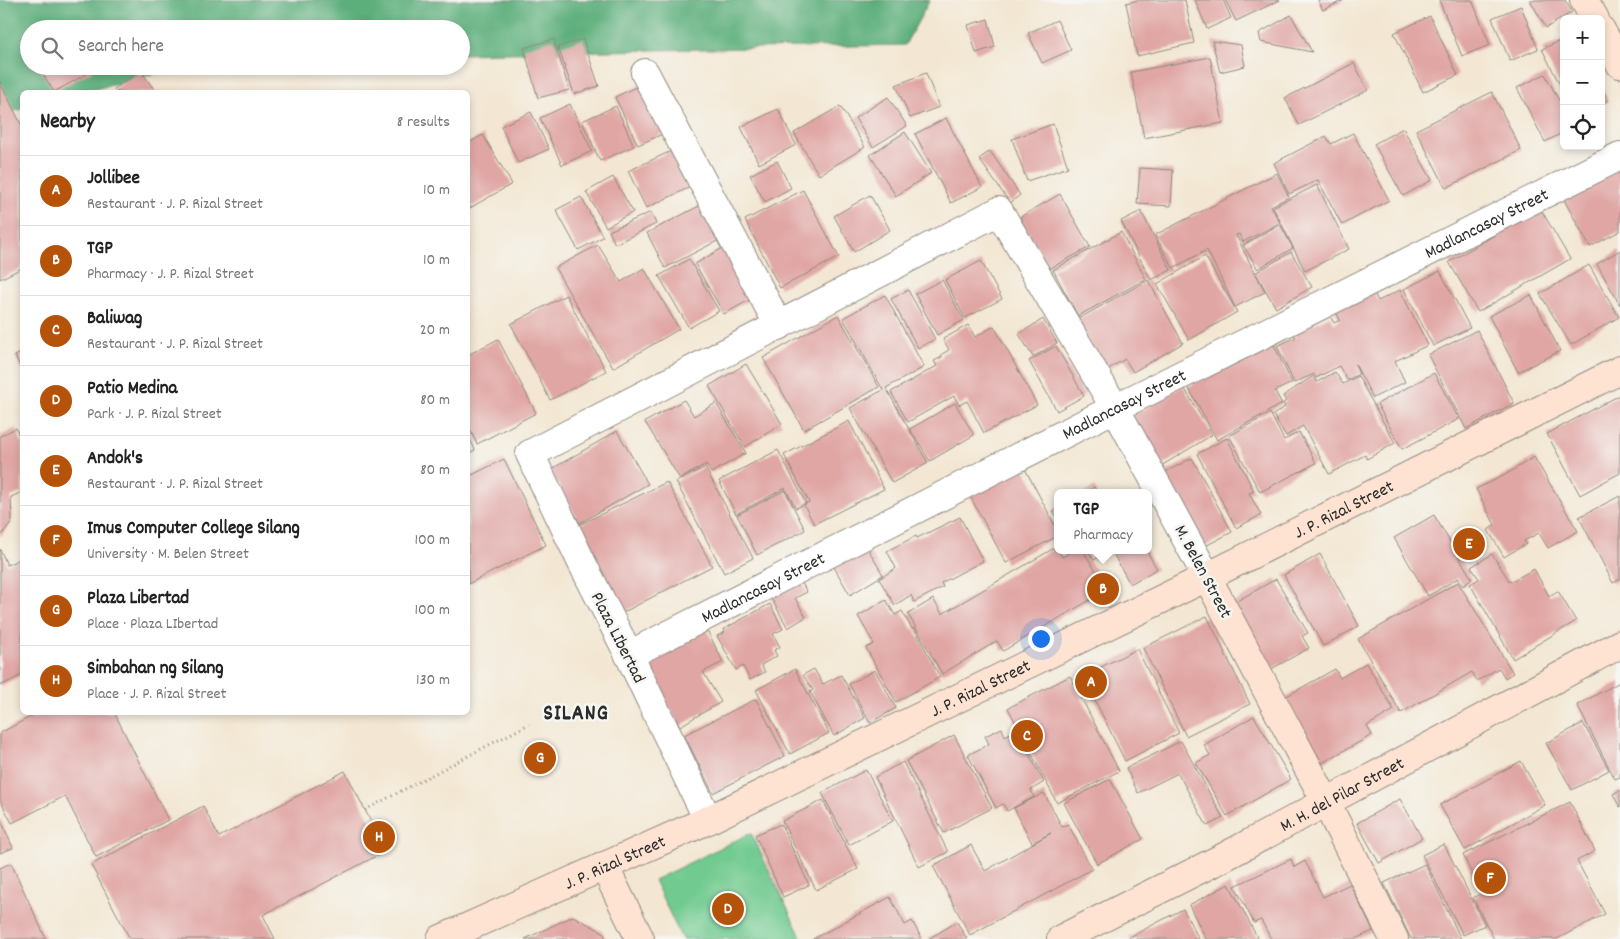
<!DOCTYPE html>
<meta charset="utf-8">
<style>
:root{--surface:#fff;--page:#f2f2f2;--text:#222;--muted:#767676;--line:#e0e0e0;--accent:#b45309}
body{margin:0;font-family:Dekko,sans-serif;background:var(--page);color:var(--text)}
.controls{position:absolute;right:15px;top:15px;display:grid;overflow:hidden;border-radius:8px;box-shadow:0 2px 8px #0003}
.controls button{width:45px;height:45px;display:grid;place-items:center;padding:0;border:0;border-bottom:1px solid var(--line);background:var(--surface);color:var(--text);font:25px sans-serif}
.you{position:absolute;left:1040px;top:638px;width:18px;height:18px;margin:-12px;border:4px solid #fff;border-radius:50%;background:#1a73e8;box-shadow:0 0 0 8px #1a73e833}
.badge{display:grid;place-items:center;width:32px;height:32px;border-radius:50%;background:var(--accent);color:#fff;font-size:16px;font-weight:700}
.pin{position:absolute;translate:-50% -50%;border:2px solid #fff;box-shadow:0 1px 5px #0006}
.popup{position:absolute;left:1054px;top:489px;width:98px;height:65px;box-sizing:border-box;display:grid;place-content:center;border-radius:8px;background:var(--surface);filter:drop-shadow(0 1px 4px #0005);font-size:16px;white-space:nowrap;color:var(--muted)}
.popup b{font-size:19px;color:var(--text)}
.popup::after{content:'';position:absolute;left:50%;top:100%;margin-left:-10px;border:10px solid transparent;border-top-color:var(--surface)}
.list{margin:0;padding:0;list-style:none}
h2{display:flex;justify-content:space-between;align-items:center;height:65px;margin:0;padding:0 20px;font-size:21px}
h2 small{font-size:16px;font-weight:400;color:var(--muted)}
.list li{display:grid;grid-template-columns:32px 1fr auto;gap:15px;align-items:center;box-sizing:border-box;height:70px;padding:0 20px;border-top:1px solid var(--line)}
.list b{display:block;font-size:19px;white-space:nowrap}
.list p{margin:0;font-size:16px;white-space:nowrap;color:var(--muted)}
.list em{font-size:16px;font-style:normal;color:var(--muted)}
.icon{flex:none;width:28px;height:28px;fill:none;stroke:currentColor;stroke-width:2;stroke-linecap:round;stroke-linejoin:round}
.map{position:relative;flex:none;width:1620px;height:939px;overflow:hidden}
.search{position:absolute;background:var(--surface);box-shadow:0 2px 8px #0003;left:20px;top:20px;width:450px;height:55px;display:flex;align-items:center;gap:12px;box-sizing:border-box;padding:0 18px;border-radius:28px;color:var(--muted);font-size:19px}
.panel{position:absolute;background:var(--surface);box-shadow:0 2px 8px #0003;left:20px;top:90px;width:450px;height:625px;border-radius:8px}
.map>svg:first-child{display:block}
.green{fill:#71ca90;stroke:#4e7a5e}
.forest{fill:#5cae7a;stroke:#446c52}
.building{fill:#e0a6a4}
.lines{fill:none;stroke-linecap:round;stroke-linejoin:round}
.street-casing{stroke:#8f897f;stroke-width:30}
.secondary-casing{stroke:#8f897f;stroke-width:30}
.path{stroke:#8f897f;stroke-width:3;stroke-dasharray:1 4;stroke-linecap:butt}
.street{stroke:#fff;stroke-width:28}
.secondary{stroke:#fee3d2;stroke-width:28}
.labels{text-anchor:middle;stroke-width:5;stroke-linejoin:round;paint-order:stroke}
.street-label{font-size:18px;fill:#2b2b2b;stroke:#f6f6f2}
.district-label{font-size:22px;font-weight:bold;letter-spacing:1px;fill:#2b2b2b;stroke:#f6f6f2}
</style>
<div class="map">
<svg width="1620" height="939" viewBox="0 0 1620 939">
<rect width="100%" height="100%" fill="#f6f6f2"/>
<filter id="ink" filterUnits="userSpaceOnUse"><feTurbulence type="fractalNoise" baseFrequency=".02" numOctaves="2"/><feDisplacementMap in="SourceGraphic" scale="10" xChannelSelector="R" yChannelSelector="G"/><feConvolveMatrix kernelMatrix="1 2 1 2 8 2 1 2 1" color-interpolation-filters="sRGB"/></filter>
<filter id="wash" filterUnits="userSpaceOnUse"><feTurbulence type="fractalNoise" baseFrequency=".0096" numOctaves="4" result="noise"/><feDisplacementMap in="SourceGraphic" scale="20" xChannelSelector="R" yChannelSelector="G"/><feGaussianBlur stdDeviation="1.12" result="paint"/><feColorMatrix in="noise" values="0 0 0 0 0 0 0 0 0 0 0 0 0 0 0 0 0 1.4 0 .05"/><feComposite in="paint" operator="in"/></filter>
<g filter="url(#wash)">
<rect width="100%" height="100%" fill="#f3e7d3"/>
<path class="green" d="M751 833 802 939H682L654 880Z"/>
<path class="forest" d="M0 0H930L905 45 461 54V29H29V66H183L84 92H22V109L0 115Z"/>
<g id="blocks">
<path class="building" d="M1138 0H1185L1194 43 1137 56 1126 3Z
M1195 0H1223L1231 18 1207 29Z
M1225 0H1280L1236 21Z
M1318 0H1344L1323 10Z
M1439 0H1472L1490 45 1462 56Z
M1530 0H1565L1572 12 1546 28Z
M1521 6 1538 49 1510 61 1492 18Z
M1291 15 1312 52 1261 42 1259 33Z
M1430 16 1458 75 1423 92 1394 33Z
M988 19 995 47 976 53 968 25Z
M1057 20 1071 50 1042 63 1028 33Z
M554 39 569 90 538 98 524 48Z
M583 39 599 86 574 94 558 47Z
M1564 39V93L1542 49Z
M1212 41 1241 45 1245 66 1220 72Z
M1210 57 1223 123 1144 138 1131 72Z
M1354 63 1368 90 1299 125 1285 98Z
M38 66H90L92 71 54 92Z
M141 71 156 92H117L114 89Z
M926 73 939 107 910 118 896 85Z
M1545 74 1564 110V132L1545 142 1517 88Z
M0 82 22 126V268L0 279Z
M644 83 667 132 638 145 615 97Z
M1601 86 1608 101 1601 104Z
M1492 92 1521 150 1446 188 1416 130Z
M888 97 907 126 873 147 855 118Z
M570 104 592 151 562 165 540 118Z
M616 106 634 146 600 161 582 121Z
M840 106 865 147 819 175 794 133Z
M778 109 796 145 759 164 741 127Z
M531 112 549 149 518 163 501 126Z
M946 118 982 187 951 203 915 134Z
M1053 124 1068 167 1027 181 1012 139Z
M1403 128 1432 180 1403 196 1374 144Z
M905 132 931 173 896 196 870 155Z
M1353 133 1389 200 1342 225 1318 180 1289 194 1274 163 1326 136 1331 144Z
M483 135 512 184 468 209V143Z
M680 147 697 184 646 208 628 171Z
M990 151 1020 195 1010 203 979 159Z
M777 161 791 188 765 202 750 175Z
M1620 167V231L1590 247 1563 198Z
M1140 168 1173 170 1171 206 1137 204Z
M1277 173 1289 197 1271 206 1280 223 1243 242 1239 234 1236 235 1255 273 1291 252 1312 287 1276 308 1256 274 1265 292 1235 307 1207 250 1173 268 1155 235Z
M613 177 633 212 606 227 586 192Z
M1317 185 1349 249 1305 271 1273 207Z
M803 190 839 257 780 288 745 220Z
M1060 194 1090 247 1049 269 1020 217Z
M870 195 890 230 854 252 834 216Z
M581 197 603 237 578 250 556 210Z
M703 204 721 239 665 268 647 233Z
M1540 208 1570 259 1478 312 1449 262Z
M1141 211 1171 270 1151 280 1121 221Z
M651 212 656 224 615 244 609 231Z
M1280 224 1293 248 1258 269 1243 245Z
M1121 232 1146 279 1078 316 1053 270Z
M598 245 621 282 644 268 679 329 613 368 555 268Z
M726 246 755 297 724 314 695 264Z
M1620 250V305L1597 264Z
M1205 256 1237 312 1189 340 1157 284Z
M689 259 719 311 689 328 659 276Z
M981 261 1002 299 965 318 945 280Z
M1589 265 1619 317 1571 345 1540 294Z
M1440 271 1470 328 1433 346 1404 289Z
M942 280 964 320 937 335 915 294Z
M1148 280 1183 343 1133 372 1125 359 1105 371 1076 320Z
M908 290 935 339 918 348 891 299Z
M1400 290 1428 345 1395 361 1405 382 1373 398 1355 364 1359 374 1347 380 1339 366 1316 378 1314 374 1294 383 1277 346 1296 337 1294 334 1330 316 1334 323 1340 320 1335 310 1373 291 1378 301Z
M566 295 606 371 550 400 511 324Z
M885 295 924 367 886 388 928 463 892 483 850 408 883 390 843 318Z
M1531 295 1560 351 1518 372 1489 316Z
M838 315 879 387 804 430 763 358Z
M1043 319 1057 343 1033 357 1019 334Z
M968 325 975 337 994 326 1037 405 984 433 967 401 959 405 954 396 908 422 891 392 937 366 934 361 942 357V354L949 350 943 339Z
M1477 330 1514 403 1466 429 1428 355Z
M498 339 536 413 477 444 468 425V355Z
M1273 343 1292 383 1275 391 1282 404 1217 440 1188 387Z
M1056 346 1084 396 1057 411 1029 361Z
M22 352V371L15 356Z
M746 364 782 424 745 447 709 386Z
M1335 372 1343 384 1358 376 1395 443 1367 459 1365 455 1329 474 1303 426 1286 436 1273 415 1285 407 1283 403 1286 401 1283 396 1313 376 1317 382Z
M1434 373 1459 419 1402 449 1377 404Z
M1183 386 1212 435 1156 469 1127 419Z
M1620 395V473L1580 495 1547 434Z
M684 400 694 416 716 403 746 453 711 473 706 464 680 479 645 422Z
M955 403 974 435 930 461 910 429Z
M1270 413 1284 440 1299 432 1316 463 1260 492 1229 436Z
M849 421 884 489 814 524 804 505 809 502 784 455Z
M16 428 22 443V492L11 497 12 521 0 537V436Z
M617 431 648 484 580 523 550 470Z
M468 434 475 450 468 454Z
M1227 438 1254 491 1249 493 1261 515 1236 528 1197 454Z
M778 450 806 503 796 508 785 488 736 514 719 481Z
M1534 457 1578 531 1548 548 1539 533 1524 541 1526 544 1504 557 1488 530 1495 525 1476 489 1505 475Z
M1192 458 1232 532 1196 551 1156 477Z
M504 459 546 545 468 584V477Z
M705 467 753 558 724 573 676 482Z
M1024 467 1058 531V536L1006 563 970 496Z
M667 482 712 566 622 613 579 525Z
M1094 487 1098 493H1084Z
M785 490 805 530 757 555 737 515Z
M1620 496V579L1613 583 1579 517Z
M1058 508V519L1053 511Z
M1434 515 1472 579 1463 586 1458 578 1428 596 1394 538Z
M960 517 983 561 941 583 943 587 914 602 911 595 895 605 879 579 896 568 887 551 916 536 917 538Z
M863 540 883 575 850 595 830 560Z
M1056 547 1062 557 1073 550H1083L1107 590 1003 651 997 641 942 674 908 614 933 599 942 614Z
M0 549 7 565 22 558V675L0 686Z
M1088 550H1110L1094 560Z
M1111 550H1146L1157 569 1130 584Z
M1320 554 1359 626 1323 646 1284 575Z
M1492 554 1510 582 1534 569 1549 596 1558 591 1576 621 1513 659 1470 584 1479 579 1471 567Z
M798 576 807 592 795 598 806 617 788 628 771 598 781 593Z
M1276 579 1308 633 1302 636 1309 648 1266 672 1228 606Z
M1458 582 1513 673 1505 678 1499 668 1477 681 1472 672 1401 713 1358 639Z
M886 600 895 615 902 611 912 629 914 628 940 677 896 702 866 648 874 644 858 616Z
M770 604 783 629 773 634 780 647 774 650 777 656 761 665 765 672 750 680 743 666 736 670 717 636 725 632 724 629Z
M1207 616 1250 704 1186 736 1143 648Z
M706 628 723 662 703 672 721 702 680 726 643 661Z
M1137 649 1179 733 1125 761 1083 676Z
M1366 663 1394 710 1367 726 1372 735 1322 763 1285 697 1335 669 1340 678Z
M795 669 829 733 790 754 756 690Z
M814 669 823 684 841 675 865 718 834 736 810 692 813 690 803 675Z
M875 670 896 708 870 723 849 684Z
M1070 676 1119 771 1057 803 1008 708Z
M1620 682V777L1615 779 1577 705Z
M756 699 785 756 713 793 684 735Z
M30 712H114L168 820 96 857 65 796 12 823 0 800V733L32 716Z
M1254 716 1291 779 1227 816 1196 763 1210 755 1204 745Z
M1583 723 1609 770 1572 790 1546 743Z
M1002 728 1005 736 1016 730 1044 782 1031 790 1034 797 1007 811 1003 804 996 808 968 755 989 744 985 736Z
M954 735 992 808 944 833 906 761Z
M1181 741 1223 818 1207 826 1178 773 1138 793 1126 768Z
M1521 761 1545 805 1465 850 1440 805Z
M903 762 948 852 919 867 875 777Z
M866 770 893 821 849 845 822 793Z
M345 771 386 851 263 915 275 939H130L91 865 203 806 219 837Z
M1110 779 1143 839 1097 864 1064 803Z
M1620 790V807L1613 794Z
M1044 793 1062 827 1068 824 1092 869 970 935 933 866 971 845 985 871 1051 833 1032 843 1014 808Z
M1400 799 1422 838 1379 863 1357 823Z
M823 800 858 869 816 890 782 821Z
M1570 802 1595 851 1577 861 1605 914 1557 939H1494L1473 898 1481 893 1463 855Z
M0 818 13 848 0 853Z
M781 824 809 885 783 897 755 835Z
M1444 844 1485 925 1463 935 1422 855Z
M1291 859 1294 867 1305 861 1323 897 1350 884 1373 931 1355 939H1271L1261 920 1254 923 1235 886Z
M11 863 46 939H0V868Z
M1425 864 1461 939H1411L1384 883Z
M1229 884 1258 939H1206L1189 905Z
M890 897 905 925 912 921 922 939H813Z
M1183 909 1199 939H1126Z
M573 916 603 932 606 939H525Z
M957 922 967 939H928Z"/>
</g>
</g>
<g filter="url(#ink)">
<use href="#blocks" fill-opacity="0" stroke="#8f897f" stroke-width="1"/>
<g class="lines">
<defs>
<g id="street">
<path d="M645 73 779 326"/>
<path id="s1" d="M629 655 1115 408 1620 156"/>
<path d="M708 820 629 655 582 563 530 454 999 211 1115 408 1207 577"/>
</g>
<g id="secondary">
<path d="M1584 0 1595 19"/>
<path d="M1601 30 1620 64"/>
<path d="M1207 577 1326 802 1394 939"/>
<path d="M604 866 640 939"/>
<path id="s2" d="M441 939 708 820 1207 577 1620 370"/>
<path id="s3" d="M1061 939 1224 857 1620 644"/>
</g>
</defs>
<use href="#street" class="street-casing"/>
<use href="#secondary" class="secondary-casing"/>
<path class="path" d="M365 810 529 724"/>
<use href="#street" class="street"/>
<use href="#secondary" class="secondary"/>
</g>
</g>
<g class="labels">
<g class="street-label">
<text dy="6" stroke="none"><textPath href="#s1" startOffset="960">Madlancasay Street</textPath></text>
<text dy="6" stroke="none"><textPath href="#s1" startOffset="555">Madlancasay Street</textPath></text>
<text dy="6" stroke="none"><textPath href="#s2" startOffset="1000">J. P. Rizal Street</textPath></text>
<text transform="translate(1204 571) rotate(62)" y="6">M. Belen Street</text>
<text dy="6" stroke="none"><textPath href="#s1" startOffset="150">Madlancasay Street</textPath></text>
<text transform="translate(619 637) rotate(63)" y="6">Plaza LIbertad</text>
<text dy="6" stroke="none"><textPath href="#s2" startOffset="595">J. P. Rizal Street</textPath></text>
<text dy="6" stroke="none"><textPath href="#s3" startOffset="316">M. H. del Pilar Street</textPath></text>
<text dy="6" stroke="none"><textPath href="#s2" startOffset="190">J. P. Rizal Street</textPath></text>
</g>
<g class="district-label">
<text x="576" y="719">SILANG</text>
</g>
</g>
</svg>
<div class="controls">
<button>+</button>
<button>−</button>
<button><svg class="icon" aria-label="locate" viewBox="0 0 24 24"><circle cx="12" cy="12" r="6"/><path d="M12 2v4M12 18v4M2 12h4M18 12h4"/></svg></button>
</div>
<div class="you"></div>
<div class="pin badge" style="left:1091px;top:682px">A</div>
<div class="pin badge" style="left:1103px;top:589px">B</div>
<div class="popup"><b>TGP</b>Pharmacy</div>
<div class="pin badge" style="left:1027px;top:736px">C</div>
<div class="pin badge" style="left:728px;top:909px">D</div>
<div class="pin badge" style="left:1469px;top:544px">E</div>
<div class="pin badge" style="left:1490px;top:878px">F</div>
<div class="pin badge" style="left:540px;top:758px">G</div>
<div class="pin badge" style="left:379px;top:837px">H</div>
<div class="search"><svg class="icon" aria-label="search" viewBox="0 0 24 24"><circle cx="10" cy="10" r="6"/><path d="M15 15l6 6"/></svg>Search here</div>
<section class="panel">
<h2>Nearby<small>8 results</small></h2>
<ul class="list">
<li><span class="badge">A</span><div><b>Jollibee</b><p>Restaurant · J. P. Rizal Street</p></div><em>10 m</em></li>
<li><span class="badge">B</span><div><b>TGP</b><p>Pharmacy · J. P. Rizal Street</p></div><em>10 m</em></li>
<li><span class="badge">C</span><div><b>Baliwag</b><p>Restaurant · J. P. Rizal Street</p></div><em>20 m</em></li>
<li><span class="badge">D</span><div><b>Patio Medina</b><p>Park · J. P. Rizal Street</p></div><em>80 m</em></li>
<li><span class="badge">E</span><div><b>Andok's</b><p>Restaurant · J. P. Rizal Street</p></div><em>80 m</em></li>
<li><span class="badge">F</span><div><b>Imus Computer College Silang</b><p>University · M. Belen Street</p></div><em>100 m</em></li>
<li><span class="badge">G</span><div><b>Plaza Libertad</b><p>Place · Plaza LIbertad</p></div><em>100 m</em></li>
<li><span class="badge">H</span><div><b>Simbahan ng Silang</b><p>Place · J. P. Rizal Street</p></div><em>130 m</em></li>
</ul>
</section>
</div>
